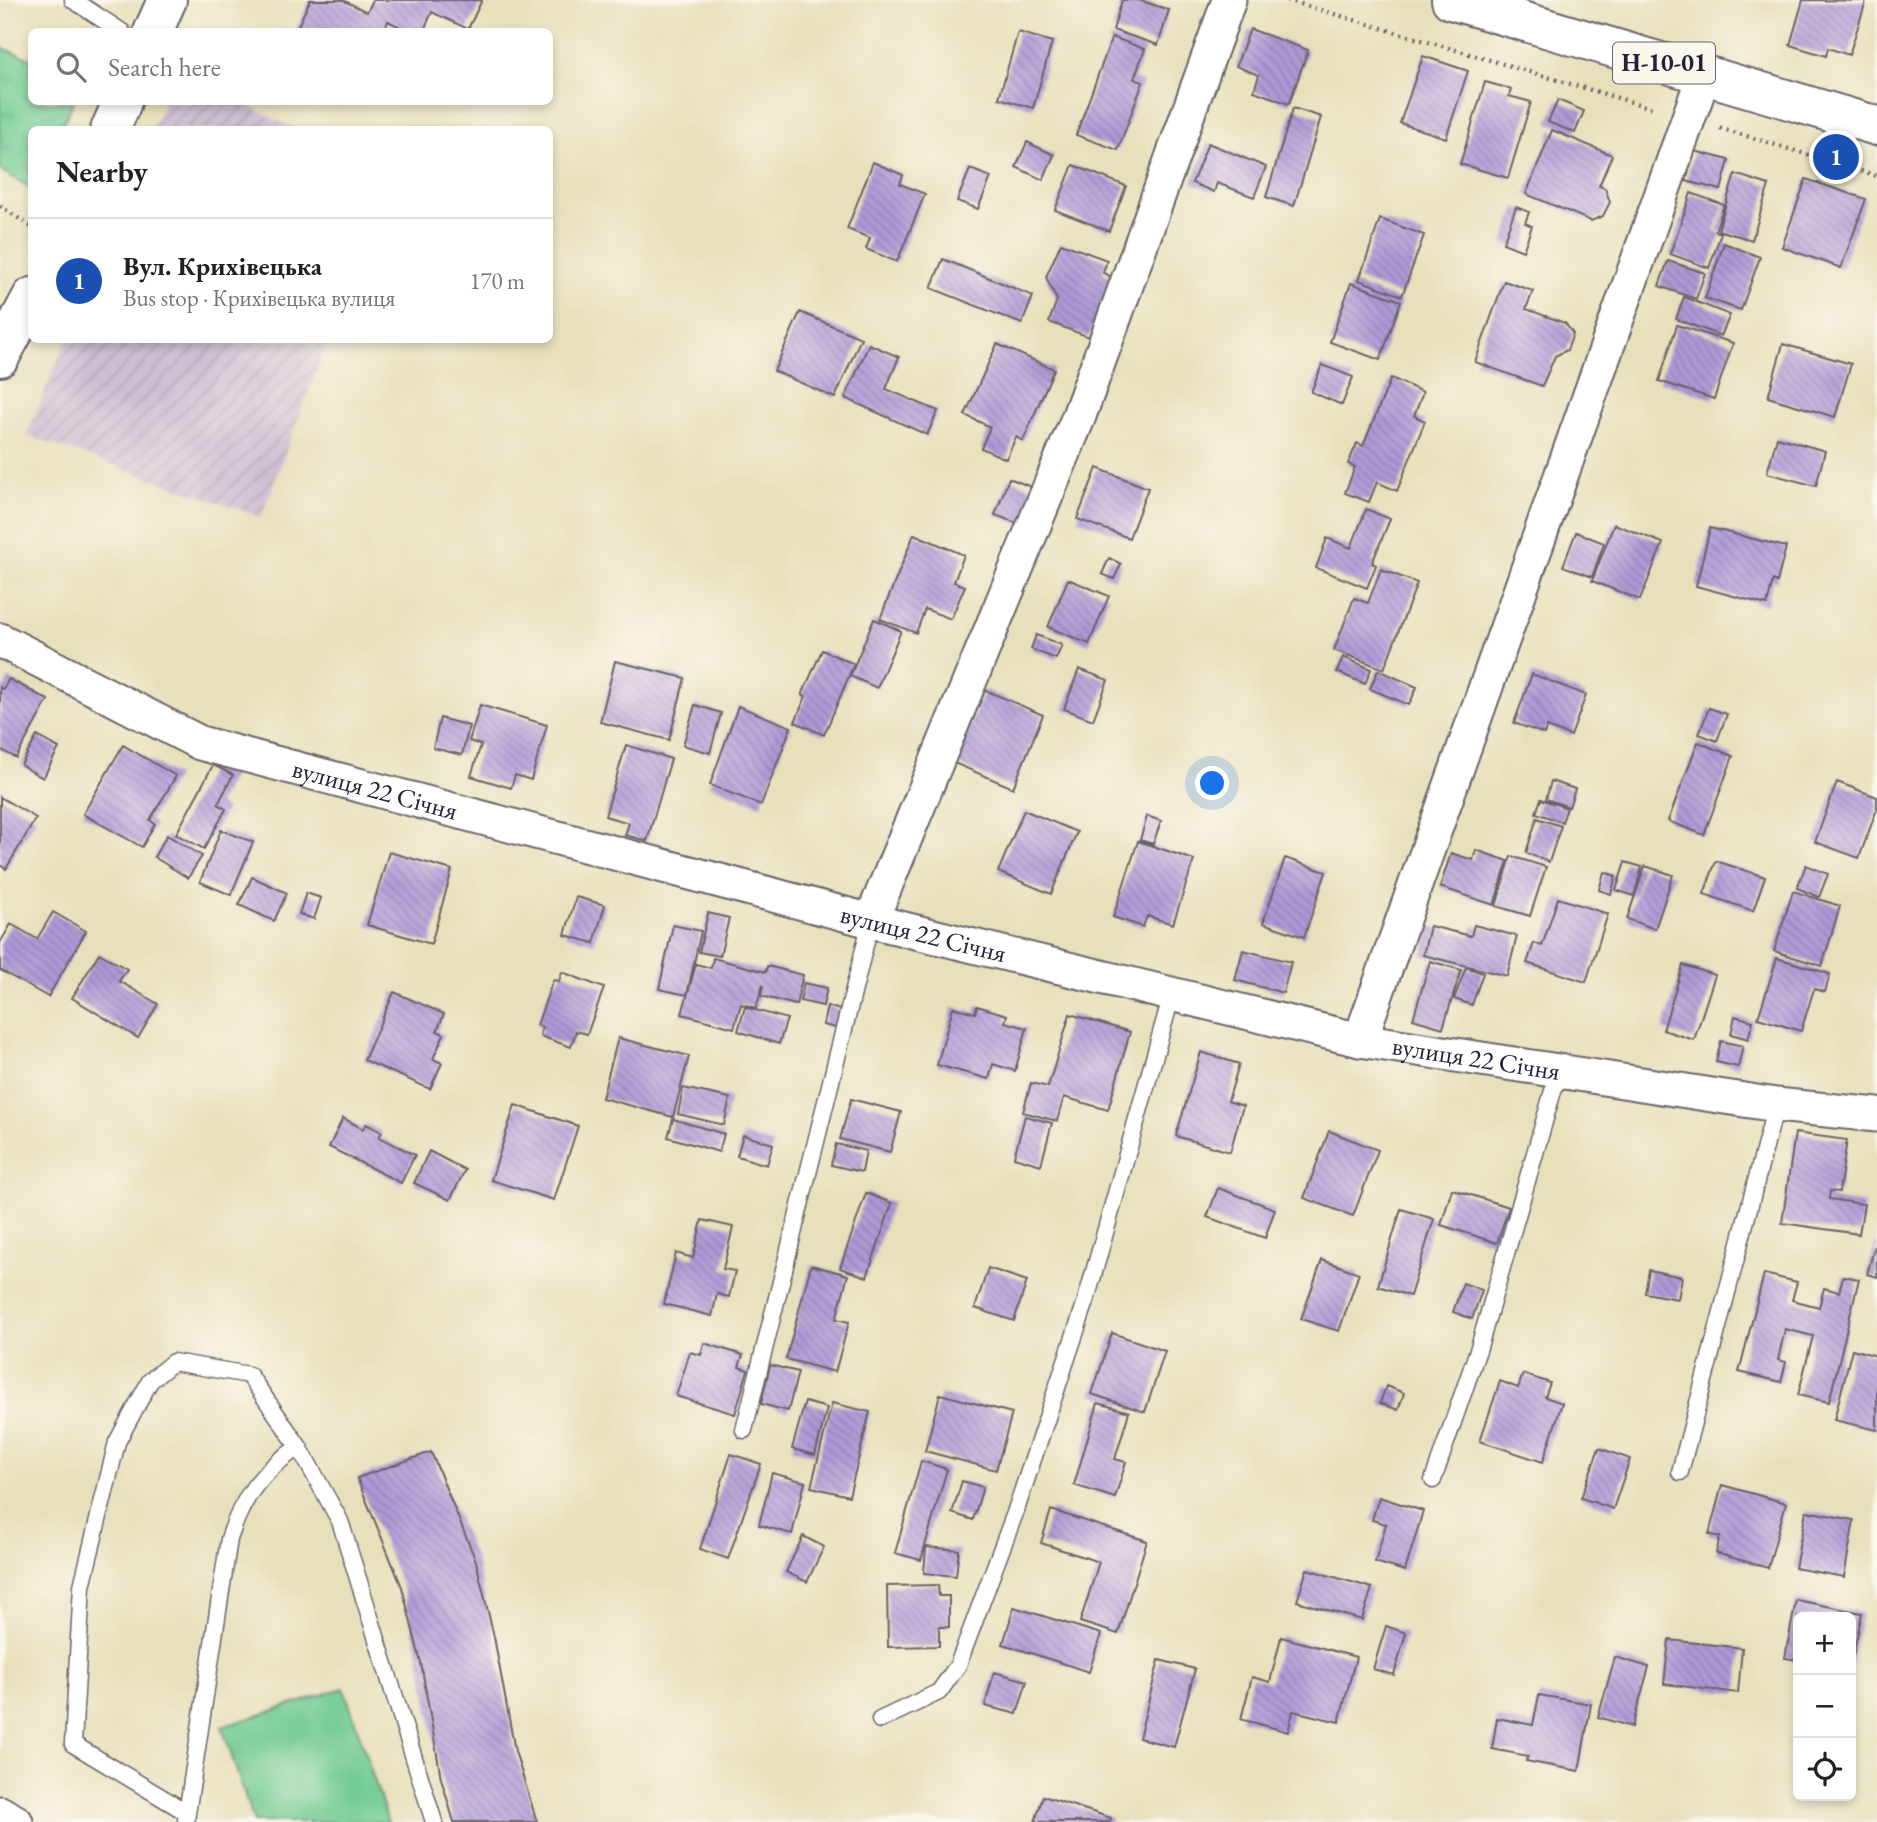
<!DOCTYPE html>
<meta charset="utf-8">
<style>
:root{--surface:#fff;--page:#f2f2f2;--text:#202124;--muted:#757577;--line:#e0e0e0;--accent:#7c3aed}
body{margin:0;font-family:"EB Garamond",serif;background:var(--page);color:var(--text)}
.controls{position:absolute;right:21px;bottom:21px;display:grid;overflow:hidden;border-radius:10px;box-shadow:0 4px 10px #0003}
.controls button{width:63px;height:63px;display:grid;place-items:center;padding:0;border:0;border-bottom:2px solid var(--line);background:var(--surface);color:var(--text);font:35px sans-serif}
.you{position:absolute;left:1213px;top:784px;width:24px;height:24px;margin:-18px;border:5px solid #fff;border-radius:50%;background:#1a73e8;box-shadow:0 0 0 10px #1a73e833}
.badge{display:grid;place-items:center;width:46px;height:46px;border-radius:50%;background:var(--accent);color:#fff;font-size:23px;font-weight:700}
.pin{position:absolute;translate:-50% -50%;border:4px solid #fff;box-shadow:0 2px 7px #0006}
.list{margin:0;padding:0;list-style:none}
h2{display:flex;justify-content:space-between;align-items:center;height:91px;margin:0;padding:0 28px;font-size:30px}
h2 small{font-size:23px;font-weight:400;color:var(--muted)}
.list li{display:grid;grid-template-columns:46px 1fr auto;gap:21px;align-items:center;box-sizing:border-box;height:126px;padding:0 28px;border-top:2px solid var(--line)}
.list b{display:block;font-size:26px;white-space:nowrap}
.list p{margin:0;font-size:23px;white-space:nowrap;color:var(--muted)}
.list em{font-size:23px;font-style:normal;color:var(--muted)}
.icon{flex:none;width:38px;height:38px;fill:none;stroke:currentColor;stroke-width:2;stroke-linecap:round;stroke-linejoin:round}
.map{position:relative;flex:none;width:1877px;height:1822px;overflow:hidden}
.search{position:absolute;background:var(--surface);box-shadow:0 4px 10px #0003;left:28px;top:28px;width:525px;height:77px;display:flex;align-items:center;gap:18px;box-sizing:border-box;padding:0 24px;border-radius:10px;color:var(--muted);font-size:26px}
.panel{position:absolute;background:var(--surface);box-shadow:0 4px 10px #0003;left:28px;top:126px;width:525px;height:217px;border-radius:10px}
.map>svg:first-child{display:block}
.industrial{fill:url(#industrial-furrows)}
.grass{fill:url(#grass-tufts);stroke:#4a7666;stroke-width:2}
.garden{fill:#71cb92;stroke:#4a7666;stroke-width:2}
.building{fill:url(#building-back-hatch)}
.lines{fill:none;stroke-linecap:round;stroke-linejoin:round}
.lane-casing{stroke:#676468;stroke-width:19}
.street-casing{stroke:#676468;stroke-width:37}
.primary-casing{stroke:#676468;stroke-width:42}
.path{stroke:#676468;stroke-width:4.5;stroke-dasharray:2 5;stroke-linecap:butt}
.lane{stroke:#fff;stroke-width:16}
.street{stroke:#fff;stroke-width:33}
.primary{stroke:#fff;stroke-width:38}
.labels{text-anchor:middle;stroke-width:7;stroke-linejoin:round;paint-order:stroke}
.shield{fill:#fbf7ec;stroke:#636270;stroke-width:2}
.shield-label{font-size:24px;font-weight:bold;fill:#22223b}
.street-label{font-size:26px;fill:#22223b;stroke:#fbf7ec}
</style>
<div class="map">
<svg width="1877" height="1822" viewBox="0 0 1877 1822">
<defs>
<pattern id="industrial-furrows" width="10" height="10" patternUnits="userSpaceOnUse" patternTransform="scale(1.75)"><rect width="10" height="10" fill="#cdbed2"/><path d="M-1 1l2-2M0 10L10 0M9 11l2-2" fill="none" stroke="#b0a3b5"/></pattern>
<pattern id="grass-tufts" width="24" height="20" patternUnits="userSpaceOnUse" patternTransform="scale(1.75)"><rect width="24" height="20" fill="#71cb92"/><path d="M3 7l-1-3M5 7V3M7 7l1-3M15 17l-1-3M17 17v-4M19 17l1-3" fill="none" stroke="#62ae7f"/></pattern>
<pattern id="building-back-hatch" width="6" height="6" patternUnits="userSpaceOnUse" patternTransform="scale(1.75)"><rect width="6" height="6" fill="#af99d7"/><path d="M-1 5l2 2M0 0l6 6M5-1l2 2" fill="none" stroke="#8e7cb0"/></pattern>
</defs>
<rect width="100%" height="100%" fill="#fbf7ec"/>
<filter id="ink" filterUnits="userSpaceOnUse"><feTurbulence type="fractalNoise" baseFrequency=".0143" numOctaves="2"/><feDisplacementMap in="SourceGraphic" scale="14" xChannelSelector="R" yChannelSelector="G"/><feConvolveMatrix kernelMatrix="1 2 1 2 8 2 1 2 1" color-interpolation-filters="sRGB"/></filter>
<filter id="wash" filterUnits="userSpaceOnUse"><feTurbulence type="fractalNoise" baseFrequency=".00686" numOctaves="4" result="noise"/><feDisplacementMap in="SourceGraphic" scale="28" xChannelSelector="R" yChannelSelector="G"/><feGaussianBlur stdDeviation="1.57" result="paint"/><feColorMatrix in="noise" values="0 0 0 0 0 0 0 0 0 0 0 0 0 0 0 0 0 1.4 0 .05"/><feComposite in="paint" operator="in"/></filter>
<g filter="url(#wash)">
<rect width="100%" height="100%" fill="#e8e0bb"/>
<path class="industrial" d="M164 102H240L296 129H152Z
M66 340H328L261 517 27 435Z"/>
<path class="grass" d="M0 47 31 59 32 102H73L61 129 32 130 31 188 0 170Z"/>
<path class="garden" d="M344 1688 388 1822H254L222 1727Z"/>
<g id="blocks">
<path class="building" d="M310 0H343L367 12 373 0H482L468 29 432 12 423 32H410L388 21 384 32H295Z
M1122 0H1139L1169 10 1158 45 1113 30Z
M1803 0 1866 1 1849 55 1828 48 1826 56 1790 45Z
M1250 29 1308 50 1289 104 1254 91 1259 75 1236 66Z
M1018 32 1052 42 1033 108 999 98Z
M1112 37 1145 49 1134 79 1143 82 1118 150 1076 135Z
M1423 56 1468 71 1446 138 1400 123Z
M1485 82 1511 89 1509 96 1531 102 1508 178 1460 164Z
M1558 100 1584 111 1575 133 1548 122Z
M1293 108 1321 117 1294 206 1266 197Z
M1552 130 1612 155 1599 186 1605 188 1610 202 1603 216 1591 221 1526 194Z
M1027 142 1054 155 1043 180 1016 167Z
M1208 143 1266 167 1254 197 1217 183 1214 192 1192 183Z
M1694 151 1729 160 1721 190 1686 181Z
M873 162 903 175 900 184 925 194 897 262 866 249 870 238 847 229Z
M1073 165 1126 186 1109 231 1055 210Z
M970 169 991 177 978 209 957 201Z
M1735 174 1769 185 1752 240 1718 230Z
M1806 179 1866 199 1841 268 1782 247Z
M1691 193 1724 205 1715 231 1721 233 1709 268 1670 254Z
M1516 207 1529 212 1525 223 1532 226 1523 251 1503 243Z
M1380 219 1424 235 1402 296 1359 280Z
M1061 243 1107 260 1103 273 1112 277 1089 337 1049 322 1057 300 1046 277Z
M1724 243 1760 257 1741 310 1705 298Z
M943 259 1033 296 1022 324 931 288Z
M1668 261 1705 273 1696 299 1659 286Z
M1504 281 1533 291 1526 309 1565 323 1573 334 1567 350 1555 356 1542 386 1475 362Z
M1351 283 1401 301 1380 360 1330 342Z
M1684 297 1730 315 1721 336 1676 319Z
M800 312 861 338 835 398 774 371Z
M1677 325 1733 343 1714 399 1659 381Z
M869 344 899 357 886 389 938 411 927 435 845 398Z
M997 344 1054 369 1023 441 1016 437 1006 459 981 448 990 427 965 415Z
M1783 344 1851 364 1835 417 1768 397Z
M1322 365 1353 377 1342 405 1311 392Z
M1391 378 1423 392 1414 416 1425 421 1397 491 1377 482 1369 502 1345 493 1355 467 1348 464 1357 443 1363 446Z
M1777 437 1825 451 1816 486 1767 473Z
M1097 468 1148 488 1129 538 1077 519Z
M1009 478 1036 489 1022 525 995 515Z
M1366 509 1390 519 1372 563 1376 565 1367 588 1316 568 1327 538 1351 548Z
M1614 524 1663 543 1640 600 1592 581Z
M1710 528 1786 547 1777 582 1773 580 1767 605 1696 586Z
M1576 532 1604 543 1592 577 1563 566Z
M914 534 964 555 954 582 965 586 951 619 925 609 916 633 880 619Z
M1109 558 1121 564 1114 579 1102 574Z
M1381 569 1417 583 1384 669 1334 650 1354 598 1368 603Z
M1068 579 1109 596 1089 644 1048 627Z
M874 619 901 631 877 688 850 676Z
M1036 635 1062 645 1056 659 1031 649Z
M822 650 854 664 824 735 795 722 806 696 802 695Z
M1343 657 1371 669 1365 684 1337 672Z
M615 661 685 678 669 740 600 722Z
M1079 669 1108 680 1093 720 1064 709Z
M1378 670 1417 687 1409 705 1370 689Z
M1532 674 1586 695 1571 736 1547 727 1544 734 1514 723Z
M9 679 48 700 16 758 0 749V687L3 689Z
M985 690 1043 715 1013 788 954 763Z
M480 705 547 725 531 780 515 775 511 788 471 776 481 745 469 741Z
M695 705 721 713 710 753 683 745Z
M738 706 791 727 761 805 710 785Z
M1709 708 1727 714 1717 741 1699 734Z
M440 718 469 726 462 755 433 748Z
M37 736 59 748 43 778 21 765Z
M1698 742 1733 756 1704 835 1668 821Z
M123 745 176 776 150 820 155 824 142 847 83 814Z
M626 745 671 759 647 841 625 835 629 823 605 816Z
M213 765 233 775 218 804 226 809 204 849 176 834Z
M1551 781 1575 789 1569 807 1546 799Z
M1837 782 1877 797V809L1859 858 1815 842Z
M0 797 36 818 6 869 0 865Z
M1541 799 1567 808 1562 822 1536 813Z
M1024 810 1077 832 1051 894 998 872Z
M1147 816 1161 821 1153 844 1140 840Z
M1537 818 1561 826 1549 862 1526 853Z
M221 830 253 842 231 895 200 882Z
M167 835 202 856 188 878 154 857Z
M1138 841 1194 860 1173 924 1147 916 1143 927 1113 917Z
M1476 850 1508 861 1494 905 1440 887 1451 853 1473 860Z
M389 852 452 870 431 944 367 925Z
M1511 856 1546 867 1530 916 1496 906Z
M1285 858 1326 872 1304 937 1263 923Z
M1716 861 1765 877 1753 911 1704 894Z
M1625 862 1642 867 1634 896 1616 890Z
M1806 865 1828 874 1819 897 1797 888Z
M1645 866 1673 875 1655 929 1627 919Z
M1604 872 1616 876 1611 894 1599 890Z
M252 877 287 893 274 921 239 905Z
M1793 891 1840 906 1822 966 1774 951Z
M306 893 321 898 314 919 299 914Z
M576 897 605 905 594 943 565 935Z
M1558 898 1608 914 1586 982 1527 963 1534 943 1542 946Z
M53 912 86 931 48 997 0 970V943L11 924 37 939Z
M708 913 729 918 720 956 699 952Z
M673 925 701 931 687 995 659 989Z
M1474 925 1517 936 1507 976 1423 955 1430 926 1471 936Z
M1243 950 1291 962 1283 993 1235 980Z
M99 953 127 969 119 981 158 1004 138 1038 72 998Z
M713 958 766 972 767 966 803 975 796 1005 761 996 763 985 756 1008 741 1004 734 1028 682 1014 696 964 711 968Z
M1777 958 1830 974 1825 992 1814 989 1801 1031 1758 1018Z
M1430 961 1461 970 1443 1028 1413 1019Z
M1683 965 1715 975 1694 1040 1663 1030Z
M1466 967 1483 973 1472 1005 1454 999Z
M562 972 604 988 587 1034 576 1031 571 1047 540 1036 542 1027 537 1025 553 980 559 981Z
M804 983 827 988 823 1006 800 1001Z
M394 992 444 1014 437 1031 444 1034 433 1059 442 1063 430 1089 364 1060Z
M827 1006 840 1010 836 1028 823 1025Z
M977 1006 1007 1015 1005 1022 1027 1028 1015 1071 993 1064 989 1079 937 1065 953 1007 975 1013Z
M745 1007 787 1019 779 1044 738 1031Z
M1070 1014 1130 1032 1108 1110 1064 1097 1057 1121 1023 1112 1031 1083 1048 1087Z
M1735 1016 1753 1021 1748 1039 1731 1034Z
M618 1038 689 1056 673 1117 602 1098Z
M1721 1041 1743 1046 1738 1067 1716 1062Z
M1201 1052 1239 1064 1228 1101 1243 1106 1230 1152 1176 1136Z
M683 1088 730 1098 724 1125 678 1114Z
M851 1099 901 1112 890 1152 840 1139Z
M515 1105 578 1126 554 1200 491 1180Z
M1025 1116 1052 1123 1041 1165 1014 1157Z
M343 1118 363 1129 366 1124 382 1132 379 1137 415 1155 401 1183 329 1147Z
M673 1119 724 1134 719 1152 668 1137Z
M1329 1131 1378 1150 1353 1216 1304 1198Z
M1795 1133 1847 1140 1839 1192 1830 1191 1829 1199 1864 1204 1859 1234 1782 1223Z
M743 1135 773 1144 767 1165 737 1156Z
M836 1144 866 1151 862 1172 831 1165Z
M429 1151 465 1170 450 1200 414 1183Z
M1218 1188 1275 1209 1265 1238 1207 1217Z
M1452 1189 1509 1207 1497 1243 1441 1225Z
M866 1193 892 1203 867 1277 840 1268Z
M1401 1209 1434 1219 1410 1296 1378 1286Z
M702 1220 733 1227 723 1269 735 1271 729 1297 717 1294 712 1316 664 1304 676 1253 693 1258Z
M1876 1242H1877V1277L1867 1274Z
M1322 1260 1359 1273 1339 1331 1301 1319Z
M811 1265 848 1275 836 1319 849 1322 835 1372 786 1359Z
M988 1268 1027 1281 1014 1321 975 1308Z
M1649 1270 1682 1277 1678 1299 1645 1293Z
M1764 1274 1797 1282 1792 1300 1819 1307 1824 1288 1839 1292 1843 1276 1859 1279 1829 1402 1798 1395 1813 1336 1785 1329 1778 1360 1786 1362 1781 1382 1739 1372Z
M1463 1283 1482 1290 1472 1319 1453 1312Z
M1112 1333 1165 1351 1145 1412 1092 1394Z
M704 1343 743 1355 739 1367 748 1370 735 1414 676 1396 690 1352 701 1355Z
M1852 1349 1877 1356V1430L1834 1420Z
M770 1365 798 1372 788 1411 761 1404Z
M1523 1374 1550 1383 1545 1397 1562 1403 1543 1462 1480 1441 1500 1381 1518 1388Z
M1386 1386 1404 1393 1398 1410 1380 1403Z
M940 1394 1012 1413 996 1470 925 1451Z
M805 1402 827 1408 815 1455 792 1449Z
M832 1403 870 1412 849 1496 811 1487Z
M1098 1403 1129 1412 1115 1459 1126 1462 1115 1498 1074 1485Z
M1599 1448 1630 1459 1613 1509 1581 1498Z
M431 1452 476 1561 494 1637 515 1751 537 1822H454L441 1778 421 1663 402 1587 357 1478Z
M731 1454 761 1464 728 1559 700 1549Z
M921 1461 947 1469 921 1560 895 1553Z
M772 1473 805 1482 792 1534 759 1525Z
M962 1481 983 1487 973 1520 952 1513Z
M1722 1485 1786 1503 1768 1568 1716 1553 1720 1537 1709 1534Z
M1379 1497 1423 1511 1405 1571 1375 1562 1386 1524 1372 1520Z
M1051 1510 1147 1541 1118 1634 1080 1622 1099 1562 1041 1543Z
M1806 1511 1854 1520 1844 1577 1795 1568Z
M803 1536 824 1547 807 1582 786 1572Z
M926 1547 959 1550 956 1576 924 1573Z
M1307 1569 1372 1588 1362 1620 1297 1601Z
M938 1585 939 1596H949V1627H939V1646L888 1647 887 1586Z
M1796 1600 1862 1613 1852 1661 1851 1617H1798V1660L1785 1658Z
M1014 1607 1101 1634 1089 1672 1003 1644Z
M1386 1626 1406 1633 1394 1675 1373 1669Z
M1281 1637 1356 1657 1339 1722 1293 1711 1288 1732 1241 1719 1252 1677 1270 1682Z
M1669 1640 1742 1648 1738 1693 1664 1684Z
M1615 1657 1649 1667 1632 1727 1598 1717Z
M1159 1660 1195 1669 1174 1747 1139 1738Z
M994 1672 1027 1681 1017 1714 985 1706Z
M1539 1695 1591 1704 1579 1771 1526 1761 1528 1756 1492 1749 1497 1718 1533 1725Z
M1043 1796 1111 1818 1110 1822H1035Z"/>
</g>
</g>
<g filter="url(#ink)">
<use href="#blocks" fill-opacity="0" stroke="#676468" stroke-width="2"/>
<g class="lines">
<defs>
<path id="lane" d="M73 0 122 32
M744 1430 871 921
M1680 1472 1776 1105
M1433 1480 1479 1347 1559 1070
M880 1720 939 1692 958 1665 1015 1513 1085 1304 1172 994
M186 1812 73 1744 82 1586 117 1442 150 1381 173 1362 249 1375 299 1447 340 1521 434 1822
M186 1820 229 1539C243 1496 261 1471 299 1447"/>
<g id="street">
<path id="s1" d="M0 640 200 743 871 921 1360 1040 1776 1105 1877 1115"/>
<path d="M871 921 1079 416 1229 0"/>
<path d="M1360 1040 1704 75"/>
<path d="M0 1813 16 1822"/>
</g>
<path id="primary" d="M1451 0 1877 126
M153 32 167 0
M110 130 122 102
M0 357 32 297"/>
</defs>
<use href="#lane" class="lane-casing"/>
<use href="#street" class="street-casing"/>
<use href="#primary" class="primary-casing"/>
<path class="path" d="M1287 0 1655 109
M1720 128 1877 176
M0 206 32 227"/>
<use href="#lane" class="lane"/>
<use href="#street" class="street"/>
<use href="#primary" class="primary"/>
</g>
</g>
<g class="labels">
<rect class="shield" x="1613" y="42.5" width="102" height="41" rx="5"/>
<g class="shield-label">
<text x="1664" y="71">Н-10-01</text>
</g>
<g class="street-label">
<text dy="9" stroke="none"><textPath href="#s1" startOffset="406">вулиця 22 Січня</textPath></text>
<text dy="9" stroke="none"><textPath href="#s1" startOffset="973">вулиця 22 Січня</textPath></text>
<text dy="9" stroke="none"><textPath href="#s1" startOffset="1540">вулиця 22 Січня</textPath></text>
</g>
</g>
</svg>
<div class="controls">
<button>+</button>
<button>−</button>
<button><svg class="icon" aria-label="locate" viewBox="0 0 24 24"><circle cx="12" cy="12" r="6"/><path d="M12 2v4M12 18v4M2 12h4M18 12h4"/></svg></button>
</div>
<div class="you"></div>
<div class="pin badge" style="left:1836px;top:157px;background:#1a4fb4">1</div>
<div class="search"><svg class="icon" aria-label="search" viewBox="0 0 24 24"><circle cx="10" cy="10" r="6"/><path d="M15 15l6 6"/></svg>Search here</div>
<section class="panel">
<h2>Nearby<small></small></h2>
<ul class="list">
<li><span class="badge" style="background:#1a4fb4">1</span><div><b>Вул. Крихівецька</b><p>Bus stop · Крихівецька вулиця</p></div><em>170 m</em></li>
</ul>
</section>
</div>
